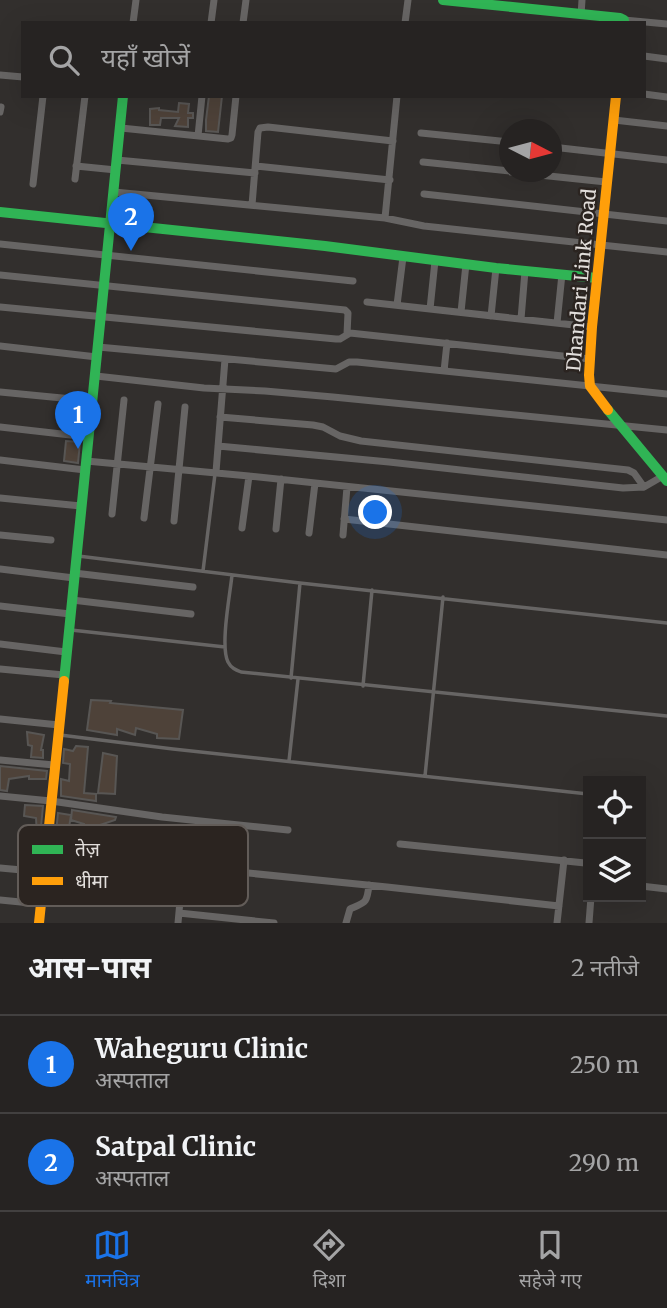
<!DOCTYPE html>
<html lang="hi">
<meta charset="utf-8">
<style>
:root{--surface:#262322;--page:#2e2b2a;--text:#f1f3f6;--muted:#a4a4a5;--line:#424040;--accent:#1a73e8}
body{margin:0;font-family:Merriweather,"Noto Sans Devanagari",serif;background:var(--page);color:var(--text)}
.controls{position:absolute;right:21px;bottom:21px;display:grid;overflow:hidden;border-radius:0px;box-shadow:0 7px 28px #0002}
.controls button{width:63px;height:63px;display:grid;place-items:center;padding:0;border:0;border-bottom:2px solid var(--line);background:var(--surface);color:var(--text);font:35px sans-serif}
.compass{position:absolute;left:499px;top:119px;width:63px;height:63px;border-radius:50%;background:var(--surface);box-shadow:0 7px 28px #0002;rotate:96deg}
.you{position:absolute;left:376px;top:513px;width:24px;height:24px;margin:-18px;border:5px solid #fff;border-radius:50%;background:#1a73e8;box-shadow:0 0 0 10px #1a73e833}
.badge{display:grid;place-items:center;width:46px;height:46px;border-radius:50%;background:var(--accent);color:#fff;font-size:23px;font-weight:700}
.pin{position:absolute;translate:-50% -58px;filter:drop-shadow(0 2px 4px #0008)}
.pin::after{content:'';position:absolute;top:37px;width:24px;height:21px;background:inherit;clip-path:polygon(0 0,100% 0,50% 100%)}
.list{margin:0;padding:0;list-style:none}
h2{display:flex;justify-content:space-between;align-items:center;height:91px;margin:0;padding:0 28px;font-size:30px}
h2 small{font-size:23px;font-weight:400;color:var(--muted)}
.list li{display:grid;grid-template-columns:46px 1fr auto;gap:21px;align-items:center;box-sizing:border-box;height:98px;padding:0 28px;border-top:2px solid var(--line)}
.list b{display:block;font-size:26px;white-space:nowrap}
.list p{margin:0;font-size:23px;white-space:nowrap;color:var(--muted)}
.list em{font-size:23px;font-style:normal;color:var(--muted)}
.icon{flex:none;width:38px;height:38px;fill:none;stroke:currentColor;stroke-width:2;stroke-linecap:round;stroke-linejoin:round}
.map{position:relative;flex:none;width:667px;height:923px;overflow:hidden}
.search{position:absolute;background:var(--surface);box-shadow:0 7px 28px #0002;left:21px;right:21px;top:21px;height:77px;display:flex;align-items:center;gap:18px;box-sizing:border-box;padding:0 24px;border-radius:0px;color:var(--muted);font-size:26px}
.sheet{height:287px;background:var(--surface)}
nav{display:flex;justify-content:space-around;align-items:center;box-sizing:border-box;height:98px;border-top:2px solid var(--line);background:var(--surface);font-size:19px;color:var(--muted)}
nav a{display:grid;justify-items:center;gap:4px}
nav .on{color:var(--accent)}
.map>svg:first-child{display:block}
.building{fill:#4e4239;stroke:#585654;stroke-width:2}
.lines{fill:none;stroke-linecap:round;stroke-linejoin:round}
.lane{stroke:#676564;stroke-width:3.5}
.street{stroke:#676564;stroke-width:7}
.fast{stroke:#30b455;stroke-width:10}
.slow{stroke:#ff9f0a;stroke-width:10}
.labels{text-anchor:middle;stroke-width:5;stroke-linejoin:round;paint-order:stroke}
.street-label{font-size:19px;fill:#e2dedb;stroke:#2b2420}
.key{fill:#2b2420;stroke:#625c58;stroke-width:2}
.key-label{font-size:19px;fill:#e2dedb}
</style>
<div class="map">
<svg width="667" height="923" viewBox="0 0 667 923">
<rect width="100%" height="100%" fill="#322f2d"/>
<path class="building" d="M209 96H222L218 132 206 131V120Z
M179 103 189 104 188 113H193V118H188V127L175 126 179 118H161L160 125H150V109L159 108V110L178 112Z
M66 441 80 442 78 463 64 461Z
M91 700 111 701 110 703 183 710 179 739 157 738V734L136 728 135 735 117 729V735L87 730Z
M27 732 44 735 41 750H43V758L31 757 32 746 28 745Z
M76 746 88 747 84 793 96 794V801L61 796V779L69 781 70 764 63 763 64 749 73 751Z
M103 753 117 756 115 794 98 793Z
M0 766 47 771 46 779H29V776L9 779 7 791 0 790Z
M25 805 43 806 40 837 37 836 36 818 24 816Z
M72 810 116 817 115 820 94 827 93 836 83 835 84 824 71 820Z
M58 813 71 815 68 834 56 833Z"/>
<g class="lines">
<path class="lane" d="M78 556 300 583 667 623
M203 571 215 474
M232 575C230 595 220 646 228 662 231 668 236 670 241 672L667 716
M71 630 225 647
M291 678 300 583
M363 686 372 590
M60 735 173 749 588 794
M289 761 298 679
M425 776 443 597"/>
<path class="street" d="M581 15 582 0
M624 20 667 24
M133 23 136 0
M211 23 214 0
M243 23 246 0
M405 23 408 0
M644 56 667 59
M0 75 23 77
M644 94 667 97
M0 112 1 107
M614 120 667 126
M121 128 228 139 231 138 232 135 236 96
M421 133 510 142
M198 136 202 96
M552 147 667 160
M117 160 255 173
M423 162 510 171
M76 166 116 170
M256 166 390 180
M511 172 606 182
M75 179 85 96
M33 184 43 96
M114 192 385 218 424 226 667 252
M424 194 667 221
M252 205 258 132 260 128 268 127 393 141
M385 218 397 96
M0 244 353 281
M0 275 345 310 348 313 347 334
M367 302 592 327
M397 305 403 257
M0 307 336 339H340L350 333 590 359
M430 309 435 261
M461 312 466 264
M491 316 496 268
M521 319 525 271
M557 323 562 274
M0 346 97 357
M98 347 336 369 349 362H357L667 394
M444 371 447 343
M96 376 204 388 265 391 333 397 667 430
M0 392 93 401
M220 417 313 425 323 427 340 436 361 441 628 470 634 473 644 487
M0 427 88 437
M218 446 389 462 623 488 644 487 663 476
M0 460 85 470
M86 461 249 476 667 520
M216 472 225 359
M0 498 81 506
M112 514 124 400
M144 518 158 404
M344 519 667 555
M174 521 185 407
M242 528 249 476
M276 529 281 479
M309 533 315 483
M0 535 51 540
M343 535 347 487
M0 569 74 578
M74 573 193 587
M72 600 191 614
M0 606 70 614
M0 644 66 652
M0 669 64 675
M0 719 59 725
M0 760 54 765
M0 796 51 801 162 817 288 830
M48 839 158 846
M400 844 585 863 588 865
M45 865 140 875
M0 868 44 872
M641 886 667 889
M43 887 180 901
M0 900 41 904
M179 913 274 923
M178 923 180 901 185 879 189 871 198 868 387 887 559 906
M346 923 350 909C366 902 367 903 369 885
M557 923 564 860
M589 923 591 897"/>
<path class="fast" d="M443 0 620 18 624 20V23
M0 212 325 246 496 268 597 278
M608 410 667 481
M64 681 123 96"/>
<path class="slow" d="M608 410 590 386 589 375 592 327 616 96
M39 923 64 681"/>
</g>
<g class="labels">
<g class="street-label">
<text transform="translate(581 280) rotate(-85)" y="7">Dhandari Link Road</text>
</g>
</g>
<rect x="18" y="825" width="230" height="81" rx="10" class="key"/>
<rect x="32" y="845" width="31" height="9" fill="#30b455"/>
<rect x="32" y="877" width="31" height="8" fill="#ff9f0a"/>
<g class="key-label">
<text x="75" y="856">तेज़</text>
<text x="75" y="888">धीमा</text>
</g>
</svg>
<div class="controls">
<button><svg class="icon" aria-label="locate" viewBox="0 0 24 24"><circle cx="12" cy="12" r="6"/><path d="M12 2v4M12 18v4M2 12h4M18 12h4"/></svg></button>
<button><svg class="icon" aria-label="layers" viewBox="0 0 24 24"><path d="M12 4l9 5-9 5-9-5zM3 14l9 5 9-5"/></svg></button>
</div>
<svg class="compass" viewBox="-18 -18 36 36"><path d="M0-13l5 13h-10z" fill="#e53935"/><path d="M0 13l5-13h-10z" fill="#a4a4a5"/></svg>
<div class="you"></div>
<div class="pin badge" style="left:78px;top:449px">1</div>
<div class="pin badge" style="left:131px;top:251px">2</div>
<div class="search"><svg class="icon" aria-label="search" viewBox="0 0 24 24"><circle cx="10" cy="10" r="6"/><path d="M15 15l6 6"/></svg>यहाँ खोजें</div>
</div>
<section class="sheet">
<h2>आस-पास<small>2 नतीजे</small></h2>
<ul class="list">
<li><span class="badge">1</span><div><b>Waheguru Clinic</b><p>अस्पताल</p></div><em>250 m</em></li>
<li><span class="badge">2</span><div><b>Satpal Clinic</b><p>अस्पताल</p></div><em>290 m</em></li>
</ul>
</section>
<nav>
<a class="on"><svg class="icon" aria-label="map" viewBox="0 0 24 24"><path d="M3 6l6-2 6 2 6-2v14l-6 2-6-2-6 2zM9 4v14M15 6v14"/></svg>मानचित्र</a>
<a><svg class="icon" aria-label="directions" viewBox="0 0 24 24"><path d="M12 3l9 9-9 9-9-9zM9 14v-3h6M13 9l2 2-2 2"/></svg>दिशा</a>
<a><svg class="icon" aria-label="saved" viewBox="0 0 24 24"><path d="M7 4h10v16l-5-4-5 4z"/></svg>सहेजे गए</a>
</nav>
